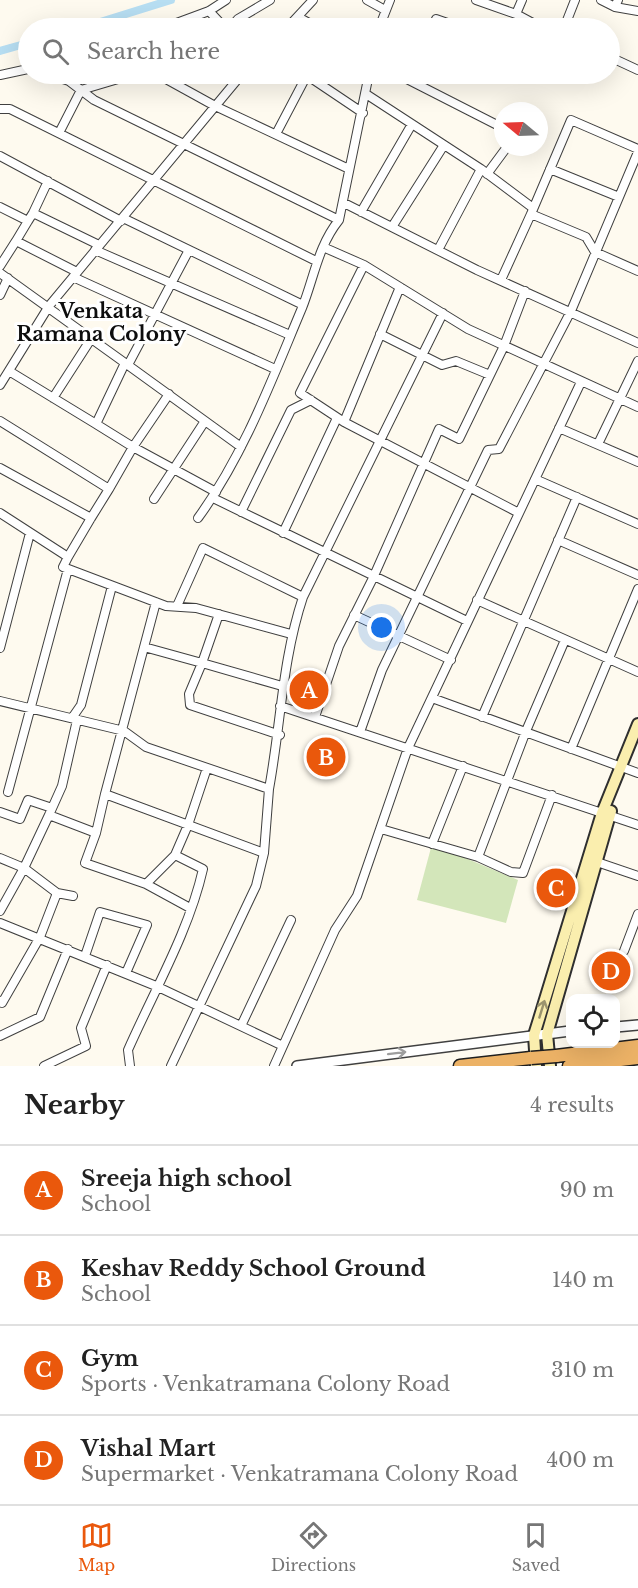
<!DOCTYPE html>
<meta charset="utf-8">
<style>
:root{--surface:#fff;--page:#f6f6f6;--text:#222;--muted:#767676;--line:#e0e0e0;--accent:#ea580c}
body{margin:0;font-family:"Libre Baskerville",serif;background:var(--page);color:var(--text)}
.controls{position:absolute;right:18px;bottom:18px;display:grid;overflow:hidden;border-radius:12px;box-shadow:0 6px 24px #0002}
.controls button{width:54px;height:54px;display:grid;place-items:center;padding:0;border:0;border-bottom:2px solid var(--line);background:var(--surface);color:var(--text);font:30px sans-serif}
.compass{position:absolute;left:494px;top:102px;width:54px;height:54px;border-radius:50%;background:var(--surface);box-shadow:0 6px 24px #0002;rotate:289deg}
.you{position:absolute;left:382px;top:628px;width:21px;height:21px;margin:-15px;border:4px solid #fff;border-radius:50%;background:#1a73e8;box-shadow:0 0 0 9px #1a73e833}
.badge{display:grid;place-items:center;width:39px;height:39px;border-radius:50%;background:var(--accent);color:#fff;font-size:20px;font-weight:700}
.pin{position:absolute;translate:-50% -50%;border:3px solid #fff;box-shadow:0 2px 6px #0006}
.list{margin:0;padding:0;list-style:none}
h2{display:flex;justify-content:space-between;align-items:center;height:78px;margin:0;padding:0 24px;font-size:26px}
h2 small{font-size:20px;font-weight:400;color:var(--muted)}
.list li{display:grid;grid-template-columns:39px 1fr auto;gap:18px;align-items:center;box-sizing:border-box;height:90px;padding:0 24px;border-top:2px solid var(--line)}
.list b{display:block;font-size:22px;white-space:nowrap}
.list p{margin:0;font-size:20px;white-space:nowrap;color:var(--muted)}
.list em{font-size:20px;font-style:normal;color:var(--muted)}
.icon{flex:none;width:33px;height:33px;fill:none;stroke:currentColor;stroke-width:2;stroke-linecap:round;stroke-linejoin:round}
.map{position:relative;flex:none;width:638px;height:1066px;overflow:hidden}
.search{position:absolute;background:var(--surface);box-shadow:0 6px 24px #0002;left:18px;right:18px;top:18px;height:66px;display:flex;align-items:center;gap:15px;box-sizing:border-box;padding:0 21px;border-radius:33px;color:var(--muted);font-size:22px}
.sheet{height:438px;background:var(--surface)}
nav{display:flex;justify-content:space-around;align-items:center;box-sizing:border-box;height:84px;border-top:2px solid var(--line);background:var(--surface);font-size:16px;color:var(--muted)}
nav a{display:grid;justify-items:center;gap:3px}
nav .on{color:var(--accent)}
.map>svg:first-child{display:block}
.green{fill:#d3e6ba}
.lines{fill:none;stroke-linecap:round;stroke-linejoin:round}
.canal{stroke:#b7def2;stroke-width:8}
.minor-casing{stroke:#404040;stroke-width:10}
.tertiary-casing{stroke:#404040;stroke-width:12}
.secondary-casing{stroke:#2f2f2f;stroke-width:14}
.trunk-casing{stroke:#1e1e1e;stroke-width:15}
.minor{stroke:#fff;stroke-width:8}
.tertiary{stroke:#fff;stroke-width:9}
.secondary{stroke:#faeeae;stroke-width:10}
.trunk{stroke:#ecb266;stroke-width:12}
.trunk-bridge-casing{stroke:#1e1e1e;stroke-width:15;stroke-linecap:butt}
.trunk-bridge{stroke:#ecb266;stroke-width:12}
.oneway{stroke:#9b946e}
.oneway2{stroke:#9e9e9e}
.labels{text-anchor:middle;stroke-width:6;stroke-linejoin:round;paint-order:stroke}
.neighbourhood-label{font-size:20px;font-weight:bold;fill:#0d0d0d;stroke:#fff}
</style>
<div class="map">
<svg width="638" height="1066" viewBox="0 0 638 1066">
<rect width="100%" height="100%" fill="#fefaef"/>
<path class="green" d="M432 844 518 880 506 923 417 900Z"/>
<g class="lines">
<path class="canal" d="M81 28 171 0
M0 51 28 43"/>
<defs>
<path id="minor" d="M367 0 385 10
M476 0 516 14 542 28
M601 0 615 7 618 0
M615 7 638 11
M209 11 225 28
M516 14 522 0
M298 17 318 28
M436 19 462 28
M163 28 209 11 226 0
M230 28 238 19 270 0
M287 28 313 0
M379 28 390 0
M564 28 575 0
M610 57 638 70
M47 74 69 81
M66 74 69 81 94 100 339 220
M157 74 215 106 349 169
M305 74 363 113
M397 74 503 128
M562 74 571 78 578 74
M0 75 28 69
M366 94 481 169 438 250
M0 109H10L316 261
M59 133 81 90 135 74
M276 134 307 75
M0 156 121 221
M481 169 533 208
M550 169 619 197
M487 174 507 147
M344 203 477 270 638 343
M0 207 28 221 33 213 99 245
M361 212 412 124
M33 213 48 181
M531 214 571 120 638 149
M123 218 303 305
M392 227 444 145
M16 241 28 221
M323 247 364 265 468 329 638 407
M95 250 290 335
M364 265 300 393 344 422 400 287
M0 266 16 241 77 272
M0 273 125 363
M73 277 275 369
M501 280 531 214 586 237 595 252 638 271
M0 295 8 278
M380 334 442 365 456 361 490 375
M128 365 189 250
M9 371 96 424 125 363 241 447
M0 385 49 306 242 74
M53 398 91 339
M0 421 109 489 133 447 216 492
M344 422 519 513
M96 424 133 447 169 394
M559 428 638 462
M598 444 638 361
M0 468 91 518 68 557 0 513
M535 479 638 524
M213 498 467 621
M154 499 205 421
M241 512 291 410 311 400
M91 518 109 489
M198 518C244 455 272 379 302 308 314 278 318 246 339 220L369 74
M283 533 337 418
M558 540 638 575
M68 557 63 567 166 606 196 608 291 634
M477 600 638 672
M156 602 105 794 264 853
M177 606 203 548 303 597
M219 614 202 663 282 686
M354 615 451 660
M144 647 202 663 189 694 190 705 280 735
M0 648 30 533
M432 698 638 773
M0 701 124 731 146 747 269 789 264 853 256 886 171 1066
M280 706 638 825
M315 717 339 646 373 578 439 429 459 439 504 346 525 291
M482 717 577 497
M72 718 81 705 112 586
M77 720 62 786 49 815 96 833 85 863 146 884 175 855 188 825 207 768
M360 732 382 670 488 450 499 449 571 311 638 152
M571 749 638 589
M269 789C281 724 282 660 303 597L443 313
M8 792 68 569
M0 812 20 819 28 800 52 808
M49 815 24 868 57 893
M381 829 478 857 511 872 523 873 552 795
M96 833 105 794
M432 844 463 766
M478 857 526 731 565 640
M0 858 24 868 0 911
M591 860 638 876
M146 884 190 908
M0 923 156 986 283 1046
M624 951 638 914
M85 956 100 912 147 925 126 973
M0 1001 2 1003 40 937 57 893 73 896
M241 1026 291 920
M0 1036 40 1017 68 949
M44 1066 86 1046 81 1028 107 965
M130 1066 128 1050C154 991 189 931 203 869L175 855
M274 1066 335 930 357 896 408 748 581 382"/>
<path id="tertiary" d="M616 1027 638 1025
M297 1066 570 1031"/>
<path id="secondary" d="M536 1066 534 1035 539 1019 602 813 638 724
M550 1066 547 1034 611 811"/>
<path id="trunk" d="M556 1056 638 1046
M460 1066 531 1058
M569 1066 638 1058"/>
</defs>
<use href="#minor" class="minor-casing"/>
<use href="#tertiary" class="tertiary-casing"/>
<use href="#secondary" class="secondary-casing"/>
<use href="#trunk" class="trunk-casing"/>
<use href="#minor" class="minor"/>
<use href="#tertiary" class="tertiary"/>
<use href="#secondary" class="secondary"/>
<use href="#trunk" class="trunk"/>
<defs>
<path id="trunk-bridge" d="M531 1058 556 1056"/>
</defs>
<use href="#trunk-bridge" class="trunk-bridge-casing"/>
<use href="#trunk-bridge" class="trunk-bridge"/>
</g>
<defs><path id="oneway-shaft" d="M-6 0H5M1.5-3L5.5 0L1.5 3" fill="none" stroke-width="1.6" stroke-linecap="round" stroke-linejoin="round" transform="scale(1.5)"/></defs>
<use class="oneway" href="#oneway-shaft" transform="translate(542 1009) rotate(-73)"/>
<use class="oneway2" href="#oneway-shaft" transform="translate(397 1053) rotate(-7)"/>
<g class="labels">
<g class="neighbourhood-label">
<text x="101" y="318">Venkata<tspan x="101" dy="23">Ramana Colony</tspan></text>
</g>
</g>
</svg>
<div class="controls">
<button><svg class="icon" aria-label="locate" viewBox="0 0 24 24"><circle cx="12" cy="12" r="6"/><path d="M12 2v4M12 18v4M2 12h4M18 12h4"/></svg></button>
</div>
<svg class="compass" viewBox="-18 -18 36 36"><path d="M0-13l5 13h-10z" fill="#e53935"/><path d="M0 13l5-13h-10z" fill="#767676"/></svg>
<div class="you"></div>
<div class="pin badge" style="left:309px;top:690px">A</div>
<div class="pin badge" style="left:326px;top:757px">B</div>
<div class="pin badge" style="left:556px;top:888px">C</div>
<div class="pin badge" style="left:611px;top:971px">D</div>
<div class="search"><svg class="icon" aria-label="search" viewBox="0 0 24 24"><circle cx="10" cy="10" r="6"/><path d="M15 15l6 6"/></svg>Search here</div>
</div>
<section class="sheet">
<h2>Nearby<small>4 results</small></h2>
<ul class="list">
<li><span class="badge">A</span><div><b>Sreeja high school</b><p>School</p></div><em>90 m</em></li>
<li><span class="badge">B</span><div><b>Keshav Reddy School Ground</b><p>School</p></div><em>140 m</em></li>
<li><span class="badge">C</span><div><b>Gym</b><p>Sports · Venkatramana Colony Road</p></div><em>310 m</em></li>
<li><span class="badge">D</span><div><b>Vishal Mart</b><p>Supermarket · Venkatramana Colony Road</p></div><em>400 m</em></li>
</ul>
</section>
<nav>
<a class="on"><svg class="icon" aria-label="map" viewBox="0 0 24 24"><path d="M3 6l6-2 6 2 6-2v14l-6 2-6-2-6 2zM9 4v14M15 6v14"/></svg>Map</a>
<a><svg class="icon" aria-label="directions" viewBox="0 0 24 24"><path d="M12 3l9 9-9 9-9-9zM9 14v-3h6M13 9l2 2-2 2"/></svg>Directions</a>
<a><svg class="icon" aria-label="saved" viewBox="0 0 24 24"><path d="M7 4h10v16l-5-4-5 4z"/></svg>Saved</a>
</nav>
